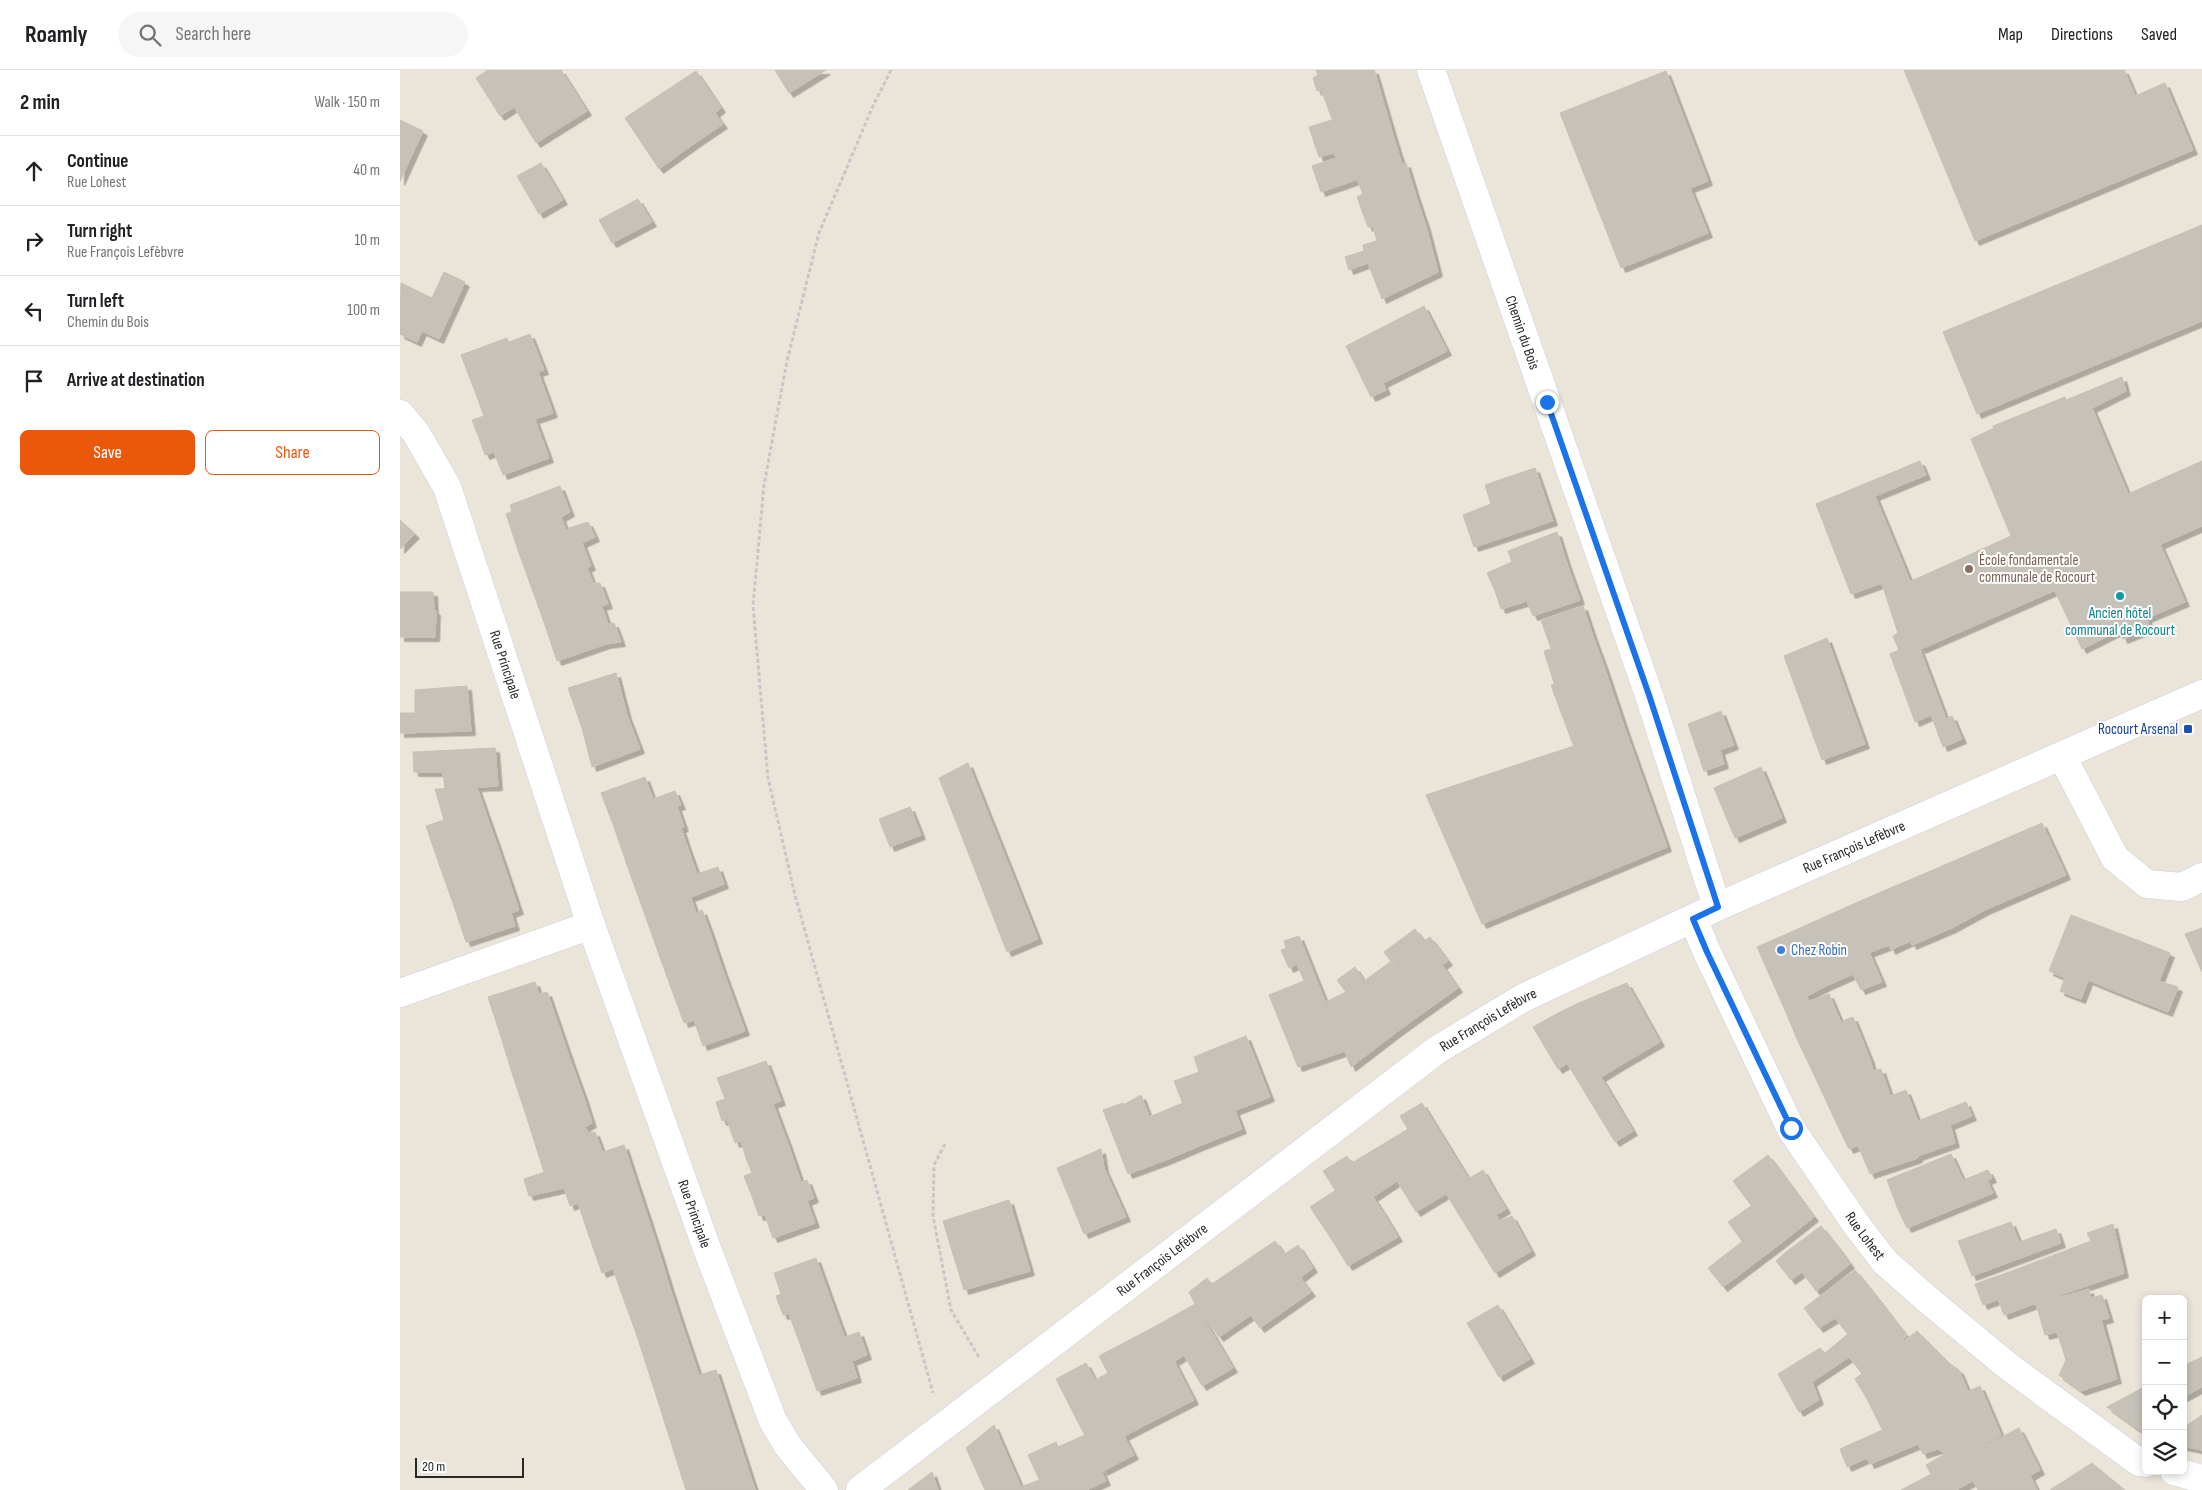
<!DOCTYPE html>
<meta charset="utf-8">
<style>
:root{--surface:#fff;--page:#f6f6f6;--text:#202124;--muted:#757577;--line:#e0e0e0;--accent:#ea580c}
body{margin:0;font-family:"Sofia Sans Condensed",sans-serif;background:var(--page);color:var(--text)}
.controls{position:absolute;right:15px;bottom:15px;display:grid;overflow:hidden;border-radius:8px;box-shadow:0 2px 8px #0003}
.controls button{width:45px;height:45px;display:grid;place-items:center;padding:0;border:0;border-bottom:1px solid var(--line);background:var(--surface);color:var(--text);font:25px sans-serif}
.scale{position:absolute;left:15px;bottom:12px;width:109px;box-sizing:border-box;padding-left:5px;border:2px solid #282828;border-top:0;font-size:14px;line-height:18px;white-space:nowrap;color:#282828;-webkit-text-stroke:4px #fff;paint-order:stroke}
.stop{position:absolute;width:15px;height:15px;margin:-11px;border:4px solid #1a73e8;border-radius:50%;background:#fff}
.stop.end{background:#1a73e8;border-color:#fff;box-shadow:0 1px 5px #0008}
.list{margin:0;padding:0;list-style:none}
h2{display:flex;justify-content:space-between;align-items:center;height:65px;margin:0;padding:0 20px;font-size:21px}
h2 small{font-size:16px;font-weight:400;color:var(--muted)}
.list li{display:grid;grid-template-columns:32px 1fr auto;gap:15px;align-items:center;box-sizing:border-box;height:70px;padding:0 20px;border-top:1px solid var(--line)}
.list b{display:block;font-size:19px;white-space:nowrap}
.list p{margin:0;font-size:16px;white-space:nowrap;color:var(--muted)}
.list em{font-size:16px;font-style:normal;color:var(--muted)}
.actions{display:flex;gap:10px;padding:15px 20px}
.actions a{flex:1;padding:11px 0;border:1px solid var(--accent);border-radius:8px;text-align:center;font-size:18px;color:var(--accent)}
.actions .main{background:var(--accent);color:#fff}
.icon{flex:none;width:28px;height:28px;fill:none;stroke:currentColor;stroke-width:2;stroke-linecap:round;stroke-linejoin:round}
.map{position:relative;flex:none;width:1802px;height:1420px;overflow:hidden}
header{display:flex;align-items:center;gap:30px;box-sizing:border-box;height:70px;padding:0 25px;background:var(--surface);border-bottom:1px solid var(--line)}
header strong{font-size:24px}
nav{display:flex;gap:28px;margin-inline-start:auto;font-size:18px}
.search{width:350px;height:45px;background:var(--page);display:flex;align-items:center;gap:12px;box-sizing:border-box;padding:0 18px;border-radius:28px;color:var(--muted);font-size:19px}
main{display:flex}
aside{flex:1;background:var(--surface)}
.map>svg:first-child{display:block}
.building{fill:#c6c2b9;stroke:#c6c1b3;filter:url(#shadow)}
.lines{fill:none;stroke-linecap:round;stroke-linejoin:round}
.minor-casing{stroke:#cecfe1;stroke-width:29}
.secondary-casing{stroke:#cecfe1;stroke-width:29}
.path{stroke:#c7c7c7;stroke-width:3;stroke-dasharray:4 2.5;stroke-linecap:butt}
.minor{stroke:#fff;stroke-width:28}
.secondary{stroke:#fff;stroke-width:28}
.route{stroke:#1a73e8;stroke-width:6}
.education-dot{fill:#8d6e63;stroke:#fff;stroke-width:2}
.culture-dot{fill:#0f9aa8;stroke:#fff;stroke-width:2}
.transit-dot{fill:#1a4fb4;stroke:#fff;stroke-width:2}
.shop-dot{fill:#3f7fe0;stroke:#fff;stroke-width:2}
.labels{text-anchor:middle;stroke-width:4;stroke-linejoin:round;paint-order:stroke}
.street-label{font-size:15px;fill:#282828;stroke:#fff}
.education-label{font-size:15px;fill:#785e54;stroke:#fff;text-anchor:start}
.culture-label{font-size:15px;fill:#0d838f;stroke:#fff}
.transit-label{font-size:15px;fill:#164399;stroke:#fff;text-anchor:end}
.shop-label{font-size:15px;fill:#366cbe;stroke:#fff;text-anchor:start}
</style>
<header>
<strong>Roamly</strong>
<div class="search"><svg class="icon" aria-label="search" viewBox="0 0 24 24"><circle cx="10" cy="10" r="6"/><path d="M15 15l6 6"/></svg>Search here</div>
<nav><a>Map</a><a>Directions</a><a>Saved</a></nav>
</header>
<main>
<aside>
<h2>2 min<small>Walk · 150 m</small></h2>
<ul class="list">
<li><svg class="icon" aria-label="ahead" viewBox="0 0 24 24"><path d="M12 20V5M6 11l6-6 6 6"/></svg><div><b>Continue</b><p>Rue Lohest</p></div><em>40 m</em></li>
<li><svg class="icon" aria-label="right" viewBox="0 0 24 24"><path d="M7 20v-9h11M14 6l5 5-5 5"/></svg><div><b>Turn right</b><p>Rue François Lefèbvre</p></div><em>10 m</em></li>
<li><svg class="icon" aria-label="left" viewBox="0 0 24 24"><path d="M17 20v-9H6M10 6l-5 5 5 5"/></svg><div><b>Turn left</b><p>Chemin du Bois</p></div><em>100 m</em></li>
<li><svg class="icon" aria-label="arrive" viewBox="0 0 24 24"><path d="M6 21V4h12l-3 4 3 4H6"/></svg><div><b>Arrive at destination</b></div></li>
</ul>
<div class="actions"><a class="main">Save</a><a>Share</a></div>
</aside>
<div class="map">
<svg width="1802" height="1420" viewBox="0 0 1802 1420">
<defs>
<filter id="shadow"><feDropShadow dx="4.5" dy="4.5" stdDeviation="0" flood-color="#0004"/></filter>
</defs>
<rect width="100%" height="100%" fill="#ebe5d9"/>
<path class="building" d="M88 0H161L164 5 100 46 76 8Z
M375 0H426L389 23Z
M916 0H974L975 3 917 21 913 8 918 5Z
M1504 0H1724L1735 26 1765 13 1793 80 1575 171Z
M296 1 321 38 315 43 323 54 295 73 261 24Z
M1266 1 1308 111 1290 118 1308 163 1221 198 1160 43Z
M975 3 984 34 932 49 921 19Z
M164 5 187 41 136 73 114 37Z
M261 24 295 73 259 99 225 48Z
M984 34 993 65 919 87 909 57Z
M0 50 23 61 0 111Z
M993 65 1002 94 921 122 912 96 936 88 934 82Z
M141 93 163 130 139 144 117 106Z
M1006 93 1016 126 962 141 957 127 963 124 957 110Z
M1016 126 1026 156 977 171 973 156 968 157 962 141Z
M238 129 252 152 212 173 199 150Z
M1802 155V251L1577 344 1543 262Z
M1026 156 1038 202 982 229 968 193 949 200 945 187 964 181 963 175Z
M44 202 65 212 39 269 22 261 17 272 0 264 1 213 32 228Z
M1024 236 1047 281 983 313 986 320 971 327 946 276Z
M130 264 144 300 76 324 61 285 107 268 109 272Z
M138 302 153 343 79 368 72 350 84 346 76 324Z
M1722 307 1726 321 1692 338 1728 424 1802 391V456L1521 579 1517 572 1499 580 1493 566 1498 563 1482 514 1491 510 1496 518 1611 466 1571 369 1594 358 1593 356 1665 327 1666 330Z
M135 350 149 388 103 405 94 382 85 385 79 368Z
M1520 391 1526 405 1475 426 1510 511 1496 518 1491 510 1451 524 1416 434Z
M1135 398 1153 451 1074 477 1063 445 1091 434 1085 415Z
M160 416 170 442 161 447 167 463 119 483 106 444 112 441 110 435Z
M0 450 15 464 0 479Z
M188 452 195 467 182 473 191 496 132 519 119 483 167 463 169 458Z
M1157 462 1167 494 1095 521 1087 503 1112 492 1108 481Z
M1760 474 1785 532 1747 548 1749 559 1723 569 1720 560 1682 579 1655 521Z
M1167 494 1180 530 1133 546 1127 531 1101 539 1095 521Z
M187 498 193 513H200L208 534 145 555 132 519Z
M0 522H33L34 540 36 541 35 567H0Z
M1183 536 1193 566 1151 578 1141 550Z
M202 537 208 554 214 553 221 572 206 574 157 591 145 555Z
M1193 566 1204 596 1154 613 1144 581Z
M1427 568 1465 674 1422 690 1384 586Z
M1517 572 1546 649 1552 646 1562 669 1543 677 1531 645 1515 652 1490 584Z
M1204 596 1214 626 1162 645 1151 615Z
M216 603 227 645 182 658 168 618Z
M67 616 71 661 0 663V643H15V620Z
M1214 626 1225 659 1174 677 1162 645Z
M1321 641 1334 675 1320 680 1324 694 1304 701 1288 654Z
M227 645 240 679 192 697 182 658Z
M1225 659 1267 777 1082 854 1026 725Z
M95 678 98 716 45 719 43 702H14L13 682Z
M568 693 638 869 607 882 539 708Z
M1361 697 1382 748 1335 768 1314 718Z
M245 707 253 729 275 721 281 735 214 757 201 723Z
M77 718 96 772 39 794 26 756 44 750 35 719Z
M277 737 284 757 281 758 286 773 227 795 214 757Z
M510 737 521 765 490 777 479 749Z
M1642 753 1666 805 1585 840 1563 787Z
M96 772 110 813 53 833 39 794Z
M286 773 297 804 318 797 324 814 245 845 227 795Z
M1563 787 1585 840 1552 858 1526 803Z
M1526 803 1552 858 1512 875 1488 819Z
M110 813 119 840 111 843 115 856 66 872 53 833Z
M1488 819 1510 871 1491 880 1489 875 1468 883 1449 836Z
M290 826 296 843 302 840 309 859 257 879 245 845Z
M1449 836 1482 912 1461 920 1453 904 1426 916 1400 858Z
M1671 845 1708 859 1681 929 1660 921 1665 908 1649 901Z
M1400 858 1426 916 1407 926 1409 932 1385 940 1357 877Z
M1802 858V902L1785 864Z
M309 859 322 898 270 915 257 879Z
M1015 859 1024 871 1030 867 1048 891 1042 895 1058 918 1027 940 984 882Z
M1708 859 1737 870 1717 922 1688 910Z
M899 866 945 981 898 997 869 925 904 911 897 894 889 898 881 880 886 878 884 871Z
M1737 870 1770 883 1759 911 1778 917 1768 942 1717 922Z
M990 892 1027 940 998 961 963 912Z
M955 897 964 911 963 912 998 961 951 997 926 932 946 922 937 910Z
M322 898 345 961 303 976 294 950 284 953 270 915Z
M135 912 139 924 147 922 156 948 101 967 88 927Z
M1227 913 1260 972 1219 996 1181 932Z
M1429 924 1441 952 1397 969 1385 940Z
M1181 932 1219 996 1201 1007 1160 942Z
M1160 942 1186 982 1158 999 1133 957Z
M1453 947 1470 989 1416 1009 1397 969Z
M156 948 170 989 113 1006 101 967Z
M846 966 870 1027 834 1041 811 980Z
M811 980 842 1059 799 1076 774 1011 799 1002 794 987Z
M1186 982 1233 1061 1215 1072 1167 993Z
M170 989 183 1025 126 1045 113 1006Z
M1470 989 1473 1001 1481 999 1490 1025 1434 1048 1416 1009Z
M366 991 381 1031 322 1051 316 1032 325 1029 317 1008Z
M1506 1020 1518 1051 1449 1079 1434 1048Z
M183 1025 192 1053 185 1057 188 1063 195 1062 202 1081 144 1102 126 1045Z
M741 1025 766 1090 728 1104 703 1040 723 1033V1035Z
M1566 1032 1572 1046 1550 1055 1555 1073 1518 1086V1088L1470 1104 1458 1075Z
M783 1033 799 1076 766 1090 749 1047Z
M1022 1033 1079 1126 1056 1140 1000 1046Z
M373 1034 388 1074 346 1088 341 1071 335 1073 327 1050Z
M1008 1059 1047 1123 1016 1142 997 1111 973 1127 952 1093Z
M388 1074 401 1112 353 1129 344 1106 352 1103 346 1088Z
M224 1075 236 1112 170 1136 164 1118 129 1126 124 1109Z
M701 1079 704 1098 726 1147 684 1164 657 1098Z
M1551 1084 1563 1110 1497 1137 1487 1110Z
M1368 1085 1399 1127 1365 1154 1333 1111Z
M947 1086 973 1127 949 1142 923 1101Z
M1083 1100 1093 1118 1079 1126 1068 1109Z
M1588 1100 1592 1108 1587 1110 1593 1123 1507 1158 1497 1137Z
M407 1110 414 1128 407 1131 415 1153 373 1168 365 1145 359 1146 353 1129Z
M236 1112 247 1145 189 1166 178 1133Z
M1093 1118 1106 1139 1069 1161 1056 1140Z
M936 1120 960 1159 934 1173 910 1137Z
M973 1127 984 1144 960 1159 949 1142Z
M1399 1127 1414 1147 1380 1174 1365 1154Z
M609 1130 630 1201 564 1220 543 1151Z
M1351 1136 1365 1154 1342 1171 1328 1152Z
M984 1144 998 1167 948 1196 934 1173Z
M247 1145 259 1182 202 1203 189 1166Z
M1096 1145 1100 1151 1112 1146 1131 1181 1095 1203 1069 1161Z
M1611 1152 1619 1172 1656 1159 1661 1173 1572 1206 1558 1171Z
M1365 1154 1380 1174 1323 1217 1308 1198Z
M1713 1154 1719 1181 1620 1221 1612 1201 1691 1171 1687 1163Z
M1421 1156 1436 1175 1402 1202 1386 1182Z
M875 1171 902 1210 819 1267 795 1234 789 1222 807 1208 812 1214Z
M898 1175 913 1198 901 1207 885 1184Z
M1436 1175 1450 1194 1416 1221 1402 1202Z
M1719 1181 1724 1203 1637 1233 1631 1217Z
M259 1182 270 1218 225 1233 213 1199Z
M1386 1182 1402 1202 1391 1210 1376 1191Z
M416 1188 431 1230 383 1245 376 1226 381 1224 374 1203Z
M1455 1200 1478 1229 1442 1257 1435 1248 1419 1258 1404 1238Z
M1612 1201 1620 1221 1583 1235 1575 1214Z
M902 1210 911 1222 860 1258 851 1245Z
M1631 1217 1637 1233 1604 1245 1598 1229Z
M270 1218 280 1249 236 1263 225 1233Z
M1689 1219 1691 1228 1651 1239 1657 1262 1645 1265 1636 1234Z
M1702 1225 1709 1248 1657 1262 1651 1239Z
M1478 1229 1494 1250 1449 1287 1412 1312 1419 1330 1399 1342 1378 1304 1420 1278 1425 1283 1448 1264 1442 1257Z
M431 1230 444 1266 403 1282 389 1244Z
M795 1234 833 1298 802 1316 784 1285 775 1291 756 1256Z
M1098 1235 1130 1289 1099 1307 1067 1253Z
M280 1249 299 1305 256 1325 236 1263Z
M1494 1250 1507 1266 1463 1305 1449 1287Z
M1701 1250 1709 1278 1666 1290 1657 1262Z
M756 1256 794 1330 724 1366 734 1385 703 1401 656 1309 686 1293 695 1310 708 1303 699 1286Z
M1517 1261 1549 1293 1467 1329 1455 1309Z
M459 1262 467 1285 452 1291 457 1308 417 1321 403 1282Z
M1709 1278 1717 1309 1681 1321 1659 1305 1666 1290Z
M1802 1287V1317L1783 1327V1296Z
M1549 1293 1559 1300 1568 1321 1482 1359 1467 1329Z
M316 1300 355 1420H286L256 1325 299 1305Z
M1580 1316 1601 1365 1531 1404 1526 1395 1545 1384 1538 1379 1523 1384 1518 1374 1470 1394 1467 1388 1447 1397 1440 1379Z
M1746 1316V1347L1732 1355 1707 1337Z
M1802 1345V1380L1783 1376V1358Z
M1746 1347V1364L1732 1355Z
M594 1355 621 1417 639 1410 643 1420H585L566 1378Z
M1619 1358 1640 1400 1630 1406 1637 1420H1578L1573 1411 1556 1420H1501Z
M685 1365 706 1411 686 1420H678L658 1377Z
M656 1372 658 1377 678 1420H644L628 1385Z
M1692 1393 1710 1408 1692 1420H1650Z
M532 1402 538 1420H508Z
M1710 1408 1725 1420H1692Z"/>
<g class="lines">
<defs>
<g id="minor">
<path id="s1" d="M1031 0 1249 625 1317 837"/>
<path id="s2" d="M0 344 16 363 47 417 191 855 309 1184 373 1351 388 1376 424 1420"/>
<path d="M1662 686 1715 788 1747 814 1782 817 1802 807"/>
<path id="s3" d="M1293 849 1307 882 1391 1059 1458 1157 1485 1192 1527 1229 1609 1297 1739 1392 1746 1393"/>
<path d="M0 923 191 855"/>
<path d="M1774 1401 1802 1409"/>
</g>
<g id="secondary">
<path id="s4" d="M460 1420 1037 980 1123 928 1317 837 1802 624"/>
</g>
</defs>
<use href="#minor" class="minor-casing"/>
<use href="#secondary" class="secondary-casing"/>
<path class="path" d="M491 0 473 36 419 163 387 291 364 415 353 536 368 708 395 825 533 1323
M545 1074 534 1095 533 1146 551 1240 580 1289"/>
<use href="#minor" class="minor"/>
<use href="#secondary" class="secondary"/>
</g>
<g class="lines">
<path class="route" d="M1147 332 1249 625 1318 837 1293 849 1307 882 1391 1058"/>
</g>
<circle class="education-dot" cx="1569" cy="499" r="5"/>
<circle class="culture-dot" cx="1720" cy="526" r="5"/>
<rect class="transit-dot" x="1783" y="654" width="10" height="10" rx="2.5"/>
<circle class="shop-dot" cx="1381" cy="880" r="5"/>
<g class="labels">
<g class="street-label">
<text dy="5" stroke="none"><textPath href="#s1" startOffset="278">Chemin du Bois</textPath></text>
<text dy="5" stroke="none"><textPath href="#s2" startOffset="274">Rue Principale</textPath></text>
<text dy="5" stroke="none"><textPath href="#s4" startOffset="1190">Rue François Lefèbvre</textPath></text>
<text dy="5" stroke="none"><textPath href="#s4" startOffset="785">Rue François Lefèbvre</textPath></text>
<text dy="5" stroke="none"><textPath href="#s2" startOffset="855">Rue Principale</textPath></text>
<text dy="5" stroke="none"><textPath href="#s3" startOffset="362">Rue Lohest</textPath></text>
<text dy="5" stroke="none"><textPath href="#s4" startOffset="380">Rue François Lefèbvre</textPath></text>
</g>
<g class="education-label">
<text x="1579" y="495">École fondamentale<tspan x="1579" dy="17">communale de Rocourt</tspan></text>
</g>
<g class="culture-label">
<text x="1720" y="548">Ancien hôtel<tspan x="1720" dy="17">communal de Rocourt</tspan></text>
</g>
<g class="transit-label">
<text x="1778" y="664">Rocourt Arsenal</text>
</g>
<g class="shop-label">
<text x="1391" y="885">Chez Robin</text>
</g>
</g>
</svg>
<div class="controls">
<button>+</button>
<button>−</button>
<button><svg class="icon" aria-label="locate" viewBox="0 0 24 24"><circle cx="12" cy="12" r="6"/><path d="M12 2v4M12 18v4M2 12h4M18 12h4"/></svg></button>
<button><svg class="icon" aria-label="layers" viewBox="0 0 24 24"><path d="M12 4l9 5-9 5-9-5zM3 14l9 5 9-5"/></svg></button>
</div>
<div class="scale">20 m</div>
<div class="stop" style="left:1391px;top:1058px"></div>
<div class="stop end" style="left:1147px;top:332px"></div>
</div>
</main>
